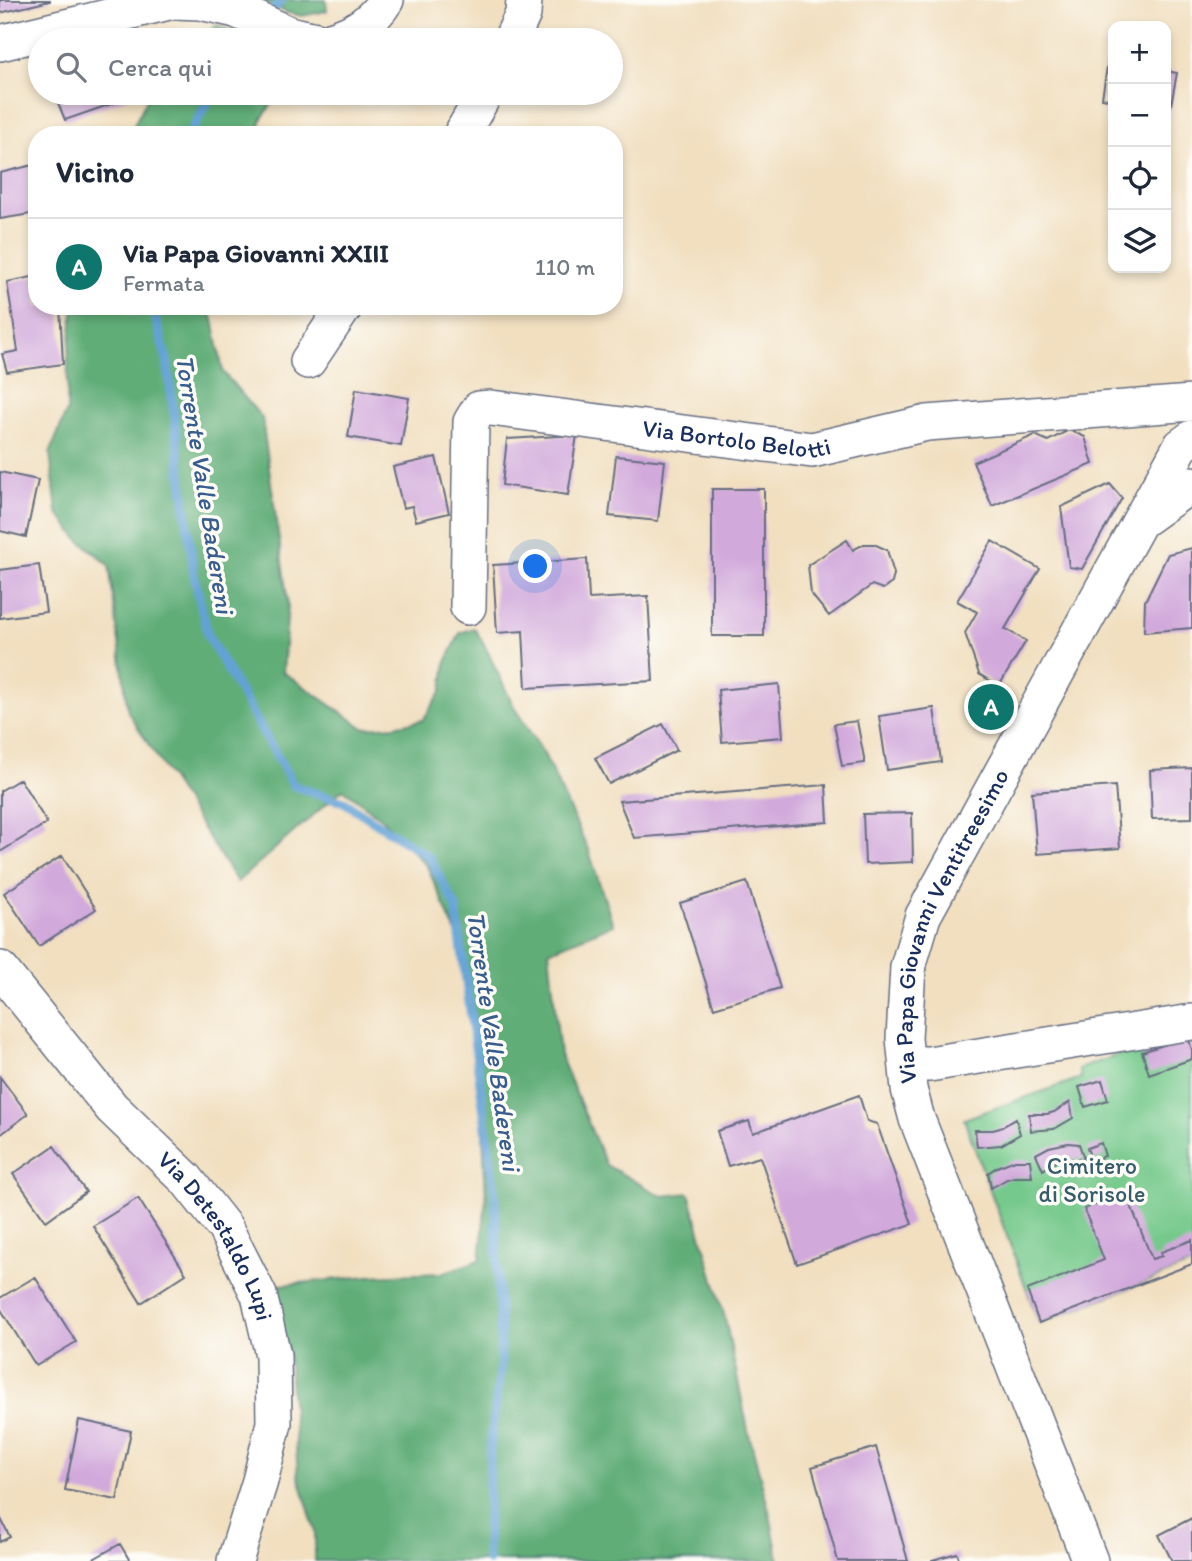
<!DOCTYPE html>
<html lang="it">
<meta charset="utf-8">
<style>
:root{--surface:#fff;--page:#f6f6f7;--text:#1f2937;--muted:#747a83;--line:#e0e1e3;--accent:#0f766e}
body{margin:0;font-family:Itim,sans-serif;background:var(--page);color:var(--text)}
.controls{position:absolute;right:21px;top:21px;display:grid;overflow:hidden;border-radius:14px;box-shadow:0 4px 10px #0003}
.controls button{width:63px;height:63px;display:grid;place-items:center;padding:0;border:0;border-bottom:2px solid var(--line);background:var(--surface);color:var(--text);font:35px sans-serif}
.you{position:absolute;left:536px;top:567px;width:24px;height:24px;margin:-18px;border:5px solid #fff;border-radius:50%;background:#1a73e8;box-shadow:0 0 0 10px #1a73e833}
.badge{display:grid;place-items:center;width:46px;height:46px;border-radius:50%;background:var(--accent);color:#fff;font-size:23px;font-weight:700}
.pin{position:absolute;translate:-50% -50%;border:4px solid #fff;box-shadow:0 2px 7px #0006}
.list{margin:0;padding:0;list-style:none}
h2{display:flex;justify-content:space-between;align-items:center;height:91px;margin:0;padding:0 28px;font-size:30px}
h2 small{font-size:23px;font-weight:400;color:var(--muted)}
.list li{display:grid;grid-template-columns:46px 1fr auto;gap:21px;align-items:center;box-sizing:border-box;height:98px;padding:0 28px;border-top:2px solid var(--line)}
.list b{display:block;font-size:26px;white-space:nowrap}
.list p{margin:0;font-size:23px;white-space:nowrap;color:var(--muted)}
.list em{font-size:23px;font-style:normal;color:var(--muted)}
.icon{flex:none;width:38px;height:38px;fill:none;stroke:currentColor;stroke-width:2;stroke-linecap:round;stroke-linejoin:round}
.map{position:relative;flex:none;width:1192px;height:1561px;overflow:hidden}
.search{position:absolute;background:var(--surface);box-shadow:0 4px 10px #0003;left:28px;top:28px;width:595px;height:77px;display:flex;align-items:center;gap:18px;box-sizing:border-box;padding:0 24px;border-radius:38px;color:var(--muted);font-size:26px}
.panel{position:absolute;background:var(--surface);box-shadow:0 4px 10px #0003;left:28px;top:126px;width:595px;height:189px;border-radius:28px}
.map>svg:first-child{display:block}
.green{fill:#76c98c;stroke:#487c75;stroke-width:2}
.forest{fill:#60ad78;stroke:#3e6e6b;stroke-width:2}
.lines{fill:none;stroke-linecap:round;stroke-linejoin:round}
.stream{stroke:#63a2d5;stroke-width:9}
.building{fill:#d1a9db}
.minor-casing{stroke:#666d80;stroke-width:38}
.minor{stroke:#fff;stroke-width:35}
.labels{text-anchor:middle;stroke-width:7;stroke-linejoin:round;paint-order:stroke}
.street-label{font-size:24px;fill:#1b2f5e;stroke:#fdfcf7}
.park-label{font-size:24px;fill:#365d6c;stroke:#fdfcf7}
.water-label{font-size:26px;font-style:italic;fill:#385d8e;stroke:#fdfcf7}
</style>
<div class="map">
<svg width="1192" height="1561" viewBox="0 0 1192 1561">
<rect width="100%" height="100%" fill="#fdfcf7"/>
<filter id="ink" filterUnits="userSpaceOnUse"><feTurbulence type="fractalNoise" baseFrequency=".0143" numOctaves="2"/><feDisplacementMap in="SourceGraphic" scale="14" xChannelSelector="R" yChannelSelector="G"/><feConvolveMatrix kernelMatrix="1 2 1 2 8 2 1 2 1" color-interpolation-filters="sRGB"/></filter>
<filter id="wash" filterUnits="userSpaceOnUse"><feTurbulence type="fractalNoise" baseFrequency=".00686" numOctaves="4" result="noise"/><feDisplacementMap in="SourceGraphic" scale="28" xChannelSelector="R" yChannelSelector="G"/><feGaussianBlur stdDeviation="1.57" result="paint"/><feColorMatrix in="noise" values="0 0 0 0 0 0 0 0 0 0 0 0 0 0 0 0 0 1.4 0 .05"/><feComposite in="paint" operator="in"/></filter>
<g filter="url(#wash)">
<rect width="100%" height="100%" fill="#f1dfc0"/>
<path class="green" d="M1192 1028V1264L1039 1323 964 1119 1081 1078 1079 1069Z"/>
<path class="forest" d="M260 0H326L327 11 302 16 288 13Z
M217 25 251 40H200Z
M150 93H280L262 118 258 135H129Z
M74 306H209L214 324 223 372 262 418 288 604 283 672 364 728 394 726 423 720 442 690 446 662 460 633 474 628 482 640 514 707 544 754 589 851 613 925 549 951 560 1055 606 1165 662 1196 689 1193 725 1318 748 1430 770 1515 779 1561H315V1531L298 1474 288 1353 272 1286 368 1276 442 1273 480 1260 486 1199 482 1110 474 1018 462 947 427 866 381 818 343 789 237 882 128 712 109 565 78 539 57 512 50 453 67 410 68 357Z"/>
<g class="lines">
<path class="stream" d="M267 16 282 0
M189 135 213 93
M152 306 167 360 194 575 208 636 294 786 344 802 429 857 456 907 495 1193 501 1362 490 1448 487 1553 488 1561"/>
</g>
<g id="blocks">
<path class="building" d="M0 0H50V1L0 13Z
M1108 61H1113V100L1102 98Z
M1166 71 1177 73 1170 110 1166 109Z
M54 93H143L65 120Z
M37 164V213L0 219V173Z
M37 276V306H60L63 364 7 372 2 354 18 351 7 282Z
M356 389 409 398 401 446 348 437Z
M1069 430 1085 437 1093 464 992 506 973 462 1035 435 1048 441Z
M577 435 568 495 502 485 507 439Z
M616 456 665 461 658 521 609 516Z
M436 457 449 513 416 521 412 506 403 508 393 467Z
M0 472 38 480 26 537 0 531Z
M1110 484 1122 498 1082 569 1069 567 1061 507Z
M712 489H764V636H712Z
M847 540 853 550 864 544H874L887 550 894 574 892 583 883 589 872 585 829 616 811 594 808 565Z
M992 541 1040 569 1005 629 1026 641 999 686 979 674 965 633 977 612 957 601Z
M1192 548V628L1144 632 1145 601 1168 554Z
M587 559 589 599 648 596 653 681 526 688 523 631 497 633 493 565Z
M39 565 46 612 0 618V570Z
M779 684 783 737 722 742 718 690Z
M934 708 941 762 887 770 879 716Z
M857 721 865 763 842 766 834 724Z
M663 724 677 750 609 784 595 758Z
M1192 768V818L1152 819 1150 770Z
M20 779 47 823 0 852V791Z
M826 785 828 822 634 838 619 801Z
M1115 786 1120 848 1037 854 1032 792Z
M912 813 913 862 865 864 863 814Z
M62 856 96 909 39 946 4 893Z
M747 882 780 988 714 1008 680 903Z
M1188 1037 1192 1050V1059L1149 1074 1142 1052Z
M0 1077 28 1114 0 1135Z
M1102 1080 1108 1100 1085 1107 1079 1087Z
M859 1095 867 1121 877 1124 912 1224 797 1264 760 1157 728 1166 717 1131 749 1121 753 1133Z
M1070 1102 1073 1118 1054 1129 1031 1131 1029 1114H1047L1054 1112Z
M1016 1119 1020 1134 1001 1145 977 1147 975 1130H993L1000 1128Z
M1068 1143 1079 1144 1084 1159 1058 1160 1043 1170 1036 1154 1049 1147Z
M1101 1143 1105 1156 1092 1161 1087 1148Z
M54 1146 86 1192 46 1221 13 1174Z
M1015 1160H1030L1032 1177H1014L1007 1179 991 1188 988 1173 997 1167Z
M1126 1193 1152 1259 1162 1256 1161 1252 1192 1240V1264L1039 1323 1027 1290 1104 1260 1084 1209Z
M138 1198 186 1274 141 1303 93 1226Z
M35 1277 76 1342 36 1366 0 1308V1298Z
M79 1420 131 1431 117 1500 65 1490Z
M876 1447 908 1561H838L812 1467Z
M0 1517 10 1537 0 1542Z
M1192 1518V1561H1172L1159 1535Z
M120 1544 130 1561H90Z
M957 1553 960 1561H932V1560Z"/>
</g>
</g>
<g filter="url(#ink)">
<use href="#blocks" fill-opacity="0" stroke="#666d80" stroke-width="2"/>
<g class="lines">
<defs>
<g id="minor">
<path d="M330 40C355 33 372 22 386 0"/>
<path d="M511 40 523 14 524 0"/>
<path d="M0 43 173 1 200 2 236 10 289 34 317 40"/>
<path d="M461 135 485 93"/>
<path d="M308 361 345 306"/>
<path d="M1146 517 1192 484"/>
<path id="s1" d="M468 607 471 422 479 409 491 408 812 450 927 423 1192 403"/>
<path id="s2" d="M0 969 112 1108 186 1179 225 1228 259 1295 273 1355 274 1423 260 1481 235 1561"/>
<path d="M907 1064H929L1192 1022"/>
<path id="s3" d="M1090 1561 917 1119 909 1089 904 1038 908 967 923 916 1181 446 1192 438"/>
</g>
</defs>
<use href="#minor" class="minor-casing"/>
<use href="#minor" class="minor"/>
</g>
</g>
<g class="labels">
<g class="street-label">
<text dy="8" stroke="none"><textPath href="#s1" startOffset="460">Via Bortolo Belotti</textPath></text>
<text dy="8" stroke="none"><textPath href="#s3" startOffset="679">Via Papa Giovanni Ventitreesimo</textPath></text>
<text dy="8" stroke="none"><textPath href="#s2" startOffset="346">Via Detestaldo Lupi</textPath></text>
</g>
<g class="park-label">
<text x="1092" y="1174">Cimitero<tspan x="1092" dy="28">di Sorisole</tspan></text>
</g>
<g class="water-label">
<text transform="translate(205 484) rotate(81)" y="9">Torrente Valle Badereni</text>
<text transform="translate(494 1041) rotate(82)" y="9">Torrente Valle Badereni</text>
</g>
</g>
</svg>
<div class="controls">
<button>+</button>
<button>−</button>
<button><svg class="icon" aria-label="locate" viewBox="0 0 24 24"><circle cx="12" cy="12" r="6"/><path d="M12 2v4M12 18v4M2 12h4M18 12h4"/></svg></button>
<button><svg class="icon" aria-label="layers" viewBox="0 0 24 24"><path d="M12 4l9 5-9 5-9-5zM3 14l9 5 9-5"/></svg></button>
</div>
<div class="you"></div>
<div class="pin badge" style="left:991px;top:707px">A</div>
<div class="search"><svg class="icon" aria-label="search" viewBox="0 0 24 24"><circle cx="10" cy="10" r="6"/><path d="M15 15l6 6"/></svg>Cerca qui</div>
<section class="panel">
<h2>Vicino<small></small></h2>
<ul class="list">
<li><span class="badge">A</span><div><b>Via Papa Giovanni XXIII</b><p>Fermata</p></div><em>110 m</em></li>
</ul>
</section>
</div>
